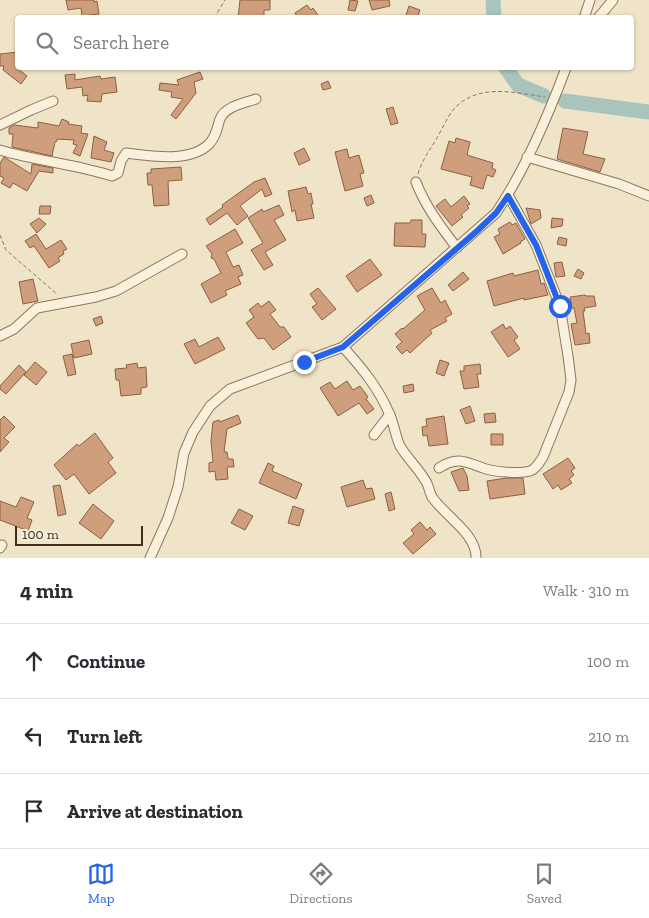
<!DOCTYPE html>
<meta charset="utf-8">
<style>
:root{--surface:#fff;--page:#f7f7f7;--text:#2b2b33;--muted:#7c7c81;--line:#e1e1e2;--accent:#2563eb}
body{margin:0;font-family:"Zilla Slab",serif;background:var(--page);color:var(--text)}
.scale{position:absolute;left:15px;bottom:12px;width:128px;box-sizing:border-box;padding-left:5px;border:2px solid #3d2e20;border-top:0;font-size:14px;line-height:18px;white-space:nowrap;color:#3d2e20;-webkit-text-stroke:4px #f7eed8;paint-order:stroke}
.stop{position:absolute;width:15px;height:15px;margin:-11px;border:4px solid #2563eb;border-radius:50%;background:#fff}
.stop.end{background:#2563eb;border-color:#fff;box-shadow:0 1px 5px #0008}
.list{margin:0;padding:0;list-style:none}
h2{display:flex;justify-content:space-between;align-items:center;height:65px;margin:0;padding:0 20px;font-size:21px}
h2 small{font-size:16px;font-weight:400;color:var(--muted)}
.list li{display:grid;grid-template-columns:32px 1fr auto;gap:15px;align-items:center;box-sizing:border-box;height:75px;padding:0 20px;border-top:1px solid var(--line)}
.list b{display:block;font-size:19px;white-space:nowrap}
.list em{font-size:16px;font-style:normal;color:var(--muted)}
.icon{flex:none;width:28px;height:28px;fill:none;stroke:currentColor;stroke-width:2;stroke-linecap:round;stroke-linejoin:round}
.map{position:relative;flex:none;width:649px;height:558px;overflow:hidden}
.search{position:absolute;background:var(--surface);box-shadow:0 1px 4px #0004;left:15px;right:15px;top:15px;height:55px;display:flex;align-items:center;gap:12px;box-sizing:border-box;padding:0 18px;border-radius:5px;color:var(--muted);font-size:19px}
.sheet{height:290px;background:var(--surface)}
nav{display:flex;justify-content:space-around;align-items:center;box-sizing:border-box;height:70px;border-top:1px solid var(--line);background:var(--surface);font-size:14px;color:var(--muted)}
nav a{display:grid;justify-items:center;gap:2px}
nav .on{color:var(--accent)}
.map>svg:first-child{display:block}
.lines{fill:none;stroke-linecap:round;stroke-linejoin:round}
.river{stroke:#a9c4bc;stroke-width:15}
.building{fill:#cf9f7d;stroke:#8d5f41}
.minor-casing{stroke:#8d765c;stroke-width:11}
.path{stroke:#8d765c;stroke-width:1;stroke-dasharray:4 2.5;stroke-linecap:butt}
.minor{stroke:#faf1dc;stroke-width:9}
.route{stroke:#2563eb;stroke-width:6}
</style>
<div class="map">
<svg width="649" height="558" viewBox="0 0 649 558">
<rect width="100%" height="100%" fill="#f0e4c8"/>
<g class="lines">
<path class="river" d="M493 0 494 18
M506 68 518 85 544 96
M565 101 649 112"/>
</g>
<path class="building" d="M66 0H94V2L97 1 99 14 82 16 81 8 68 10Z
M240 0H270V10H264V18H238Z
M350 0 358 1 355 11 348 10Z
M369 0H389L390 6 372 10Z
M307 5 311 10 313 8 320 18H298L295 13Z
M409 6 420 10 417 18H405Z
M18 52V69L27 76 21 84 3 70 4 66H0V54Z
M200 72 203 79 194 82 196 93 176 119 171 115 183 99 171 97 172 92 159 90 160 83 179 85 177 80Z
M75 74V80L100 76 101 79 115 77 117 92 102 94 101 102 87 101 88 95 83 96 82 87 67 89 65 75Z
M328 81 331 88 323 90 321 84Z
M393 107 398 123 391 125 386 109Z
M62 119 69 122 68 124 82 126 81 133 88 134 80 156 73 153 77 145 73 144 74 140 57 139V141L55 142 52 156 12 147 13 134H9V128L14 125 38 128V122L59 126Z
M563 128 588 132 583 154 605 159 600 172 557 159Z
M94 136 107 142 104 150 114 153 111 162 91 158Z
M456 138 470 142 467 155 493 163 492 168 496 170 493 177 487 175 483 189 470 185 472 177 441 169 449 141 455 143Z
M304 148 310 160 299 165 294 153Z
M347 149 349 158 359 155 364 173 360 174 363 186 345 191 335 152Z
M4 157 31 174 32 164 53 168V173L39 171 27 191 13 183 10 188 1 183 4 178 0 176V163Z
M181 167 182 180 168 181 169 205 154 206 152 185H148L147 173H151V169Z
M265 178 272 194 265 197 262 189 240 206 248 216 237 225 227 213 210 225 206 219 223 207 222 205 254 182Z
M306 187 308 194 311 193 313 204H311L314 218 297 221 295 210 292 212 288 191Z
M371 195 374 203 367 206 364 198Z
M464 196 470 204 467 206 469 208 461 215 463 217 452 226 436 206 445 199 451 207Z
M279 205 284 215 274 220 286 240 265 252 273 265 264 270 251 250 263 243 248 218 262 209 263 212Z
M40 206H51L50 214H39Z
M526 208 540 210 541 218 531 224Z
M39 218 46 224 37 233 30 224Z
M552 218 563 219 562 226 551 228Z
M411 220H422V234H426L425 247 394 246 395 223H410Z
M510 222 512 225 516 223 525 239 520 242 521 243 503 254 494 237 500 234 498 229Z
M235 229 243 243 226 252 233 267 239 265 243 275 238 277 241 284 225 291 227 295 211 303 201 284 221 273 214 259 211 258 212 254 206 246Z
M36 234 46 249 61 240 67 249 63 251 64 254 58 258 60 261 49 268 34 246 30 248 25 241Z
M559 237 567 239 566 246 557 244Z
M370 259 382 275 357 292 346 276Z
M562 262 565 276 556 277 554 263Z
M578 269 584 273 581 279 574 276Z
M538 270 541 284 544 283 548 295 524 300V298L494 306 487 281 513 273 514 276Z
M463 272 469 279 453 291 448 285Z
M33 279 38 301 23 304 19 282Z
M318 288 336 309 322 320 312 307 317 304 310 294Z
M432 288 441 303 445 300 452 314 445 318 447 321 430 330 432 333 410 353 407 350 402 354 396 347 402 342 395 334 402 328 403 329 425 310 417 296Z
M585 295 586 296H594L596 306 584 308 585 311H583L586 334 589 333 590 343 575 345 571 324 577 323 574 308H572L570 297Z
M269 301 276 310 270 314 280 327H284L291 337 273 350 264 338 258 339 246 323 254 317 249 310 258 303 261 307Z
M101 316 103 323 96 326 93 319Z
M503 324 506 329 510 326 518 337 514 340 520 349 508 357 491 332Z
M218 337 225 349 195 364 184 344 195 339 199 347Z
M89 340 92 354 74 358 71 344Z
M72 354 76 374 68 376 63 356Z
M440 360 449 363 444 376 436 373Z
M35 362 47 372 36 385 24 375Z
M137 363 138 368 146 367 147 387 141 388V394L121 396 119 380H116L115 369 127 368 126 365Z
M480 364 481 374H477L479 387 464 389 460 371H464V366Z
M19 365 26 372 6 394 0 389V386Z
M347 381 353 390 360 386 368 397 366 399 374 409 367 414 359 403 338 416 320 388 330 382 335 389Z
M413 384 414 391 404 393 403 386Z
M470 406 475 421 466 424 460 410Z
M495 413 496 422 485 423 484 414Z
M238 415 241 423 227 429 224 452H227L228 459H233L234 467H227L228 479 216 480 215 471 209 472V463L213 462 211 441 213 422 219 420 220 422Z
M4 416 15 427 4 438 9 442 0 452V420Z
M444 416 448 444 429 446 427 435 423 436 422 427 427 426 426 419Z
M95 433 113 458 108 462 116 473 89 494 74 474 66 480 54 465 77 444 79 446Z
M491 434H503V445H491Z
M568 458 575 468 571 471 574 475 569 479 572 483 561 490 558 485 553 489 543 474Z
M268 463 274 466 272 471 302 484 296 499 259 483Z
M463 468 467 476 469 490 459 491 451 472Z
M506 478H523L525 494 490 499 487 481Z
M363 480 366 489 372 488 375 499 347 507 341 487Z
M60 485 66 514 58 516 53 486Z
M391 492 395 509 389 511 385 494Z
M21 497 34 502 27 518 32 520 28 531 0 520V501L16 507Z
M93 504 114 521 101 539 79 523Z
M293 506 304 510 299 526 288 523Z
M239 509 253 516 245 530 231 523Z
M420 522 427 530 430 527 436 534 413 554 403 543 414 534 411 530Z"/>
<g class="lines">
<defs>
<path id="minor" d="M584 18 590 0
M598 18 613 0
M0 125 31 110 53 101
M0 150C37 161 75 164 112 176L118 173 121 161 126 153C150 156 190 163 209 144 216 137 217 128 220 119 225 106 245 103 256 99
M527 157 619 184 649 196
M416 182C425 206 441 227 457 248
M0 336 14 329 37 308 96 297 116 291 182 254
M343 347C361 367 378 387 389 413 394 423 395 435 400 446 407 458 418 468 425 480 429 485 429 492 432 497 445 516 477 534 476 558
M374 435 390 414
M439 468C457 456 466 462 483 468 493 472 520 474 530 471 536 469 539 463 543 457L569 392 571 380 568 356 560 306 536 245 508 195
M0 548 2 545
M150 558 168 518 178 487 184 453 193 432 210 406 230 389 343 347 496 213C525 170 548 116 566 68"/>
</defs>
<use href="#minor" class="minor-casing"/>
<path class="path" d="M214 18 225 0
M418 174C422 159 431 149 438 136 444 126 449 112 459 104 483 84 517 93 545 97
M0 235 6 250 58 295"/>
<use href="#minor" class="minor"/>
</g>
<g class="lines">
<path class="route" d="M304 362 343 347 477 231 496 213 508 196 536 245 560 306"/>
</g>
</svg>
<div class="scale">100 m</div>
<div class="stop" style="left:560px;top:306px"></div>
<div class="stop end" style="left:304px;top:362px"></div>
<div class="search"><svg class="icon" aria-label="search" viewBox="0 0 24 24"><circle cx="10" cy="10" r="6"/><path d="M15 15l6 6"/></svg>Search here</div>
</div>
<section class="sheet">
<h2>4 min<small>Walk · 310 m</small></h2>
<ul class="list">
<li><svg class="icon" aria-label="ahead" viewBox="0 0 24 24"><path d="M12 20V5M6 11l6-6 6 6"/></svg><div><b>Continue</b></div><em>100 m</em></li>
<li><svg class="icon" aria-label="left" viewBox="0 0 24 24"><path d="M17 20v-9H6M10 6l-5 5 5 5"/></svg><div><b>Turn left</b></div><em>210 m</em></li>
<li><svg class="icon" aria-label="arrive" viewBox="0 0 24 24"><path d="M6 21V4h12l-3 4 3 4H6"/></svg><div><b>Arrive at destination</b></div></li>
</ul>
</section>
<nav>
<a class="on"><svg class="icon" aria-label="map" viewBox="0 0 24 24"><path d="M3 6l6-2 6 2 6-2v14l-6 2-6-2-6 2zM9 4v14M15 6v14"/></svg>Map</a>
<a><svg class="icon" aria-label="directions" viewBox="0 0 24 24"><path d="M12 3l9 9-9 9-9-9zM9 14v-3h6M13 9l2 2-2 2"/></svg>Directions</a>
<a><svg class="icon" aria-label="saved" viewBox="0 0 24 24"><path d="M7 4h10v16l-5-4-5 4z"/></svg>Saved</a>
</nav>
